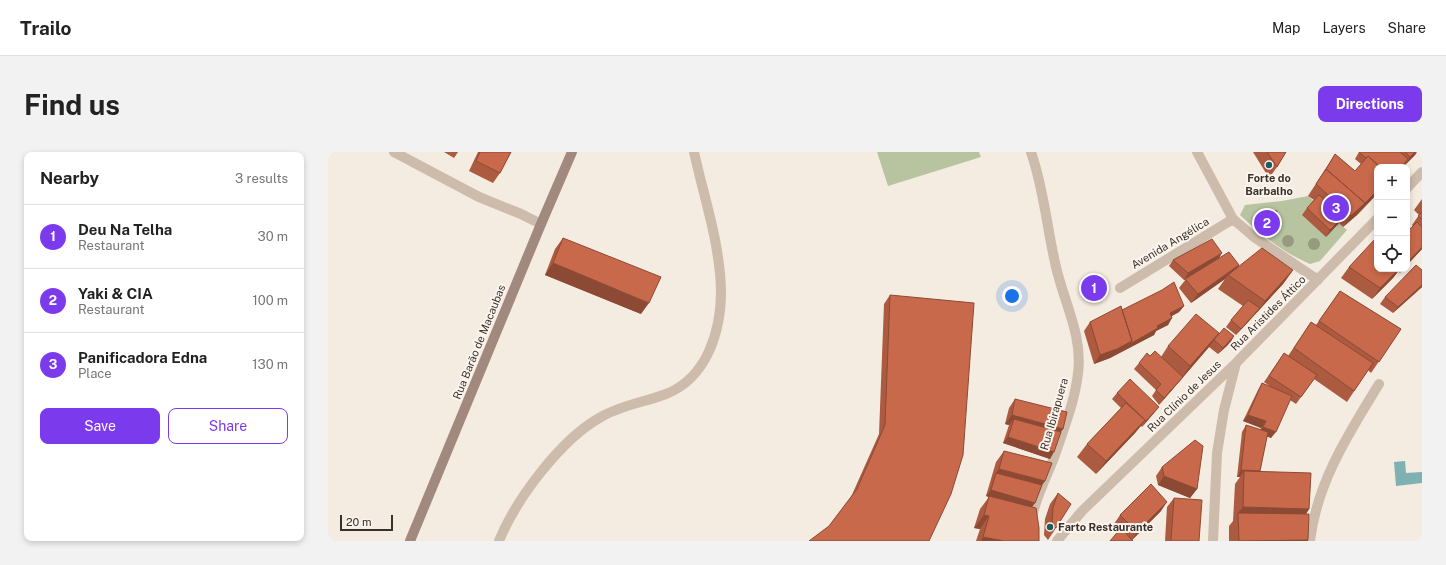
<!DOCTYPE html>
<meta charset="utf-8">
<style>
:root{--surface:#fff;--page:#f2f2f2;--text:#222;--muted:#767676;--line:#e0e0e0;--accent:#7c3aed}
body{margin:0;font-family:"Public Sans",sans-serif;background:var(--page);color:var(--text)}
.controls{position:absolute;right:12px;top:12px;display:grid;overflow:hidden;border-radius:8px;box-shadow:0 2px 6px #0003}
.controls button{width:36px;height:36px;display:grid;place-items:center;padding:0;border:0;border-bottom:1px solid var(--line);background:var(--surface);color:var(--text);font:20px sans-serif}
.scale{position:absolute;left:12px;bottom:10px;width:53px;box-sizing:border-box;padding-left:4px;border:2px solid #3b302b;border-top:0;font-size:11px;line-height:14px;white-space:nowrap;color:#3b302b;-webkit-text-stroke:3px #fbf5ee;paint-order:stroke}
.you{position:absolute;left:684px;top:144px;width:14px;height:14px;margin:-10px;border:3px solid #fff;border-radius:50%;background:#1a73e8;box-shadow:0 0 0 6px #1a73e833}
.badge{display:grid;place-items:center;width:26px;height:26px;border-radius:50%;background:var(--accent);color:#fff;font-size:13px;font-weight:700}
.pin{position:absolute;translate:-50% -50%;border:2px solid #fff;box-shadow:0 1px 4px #0006}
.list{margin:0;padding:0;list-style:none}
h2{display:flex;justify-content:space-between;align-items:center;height:52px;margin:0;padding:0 16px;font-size:17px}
h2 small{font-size:13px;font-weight:400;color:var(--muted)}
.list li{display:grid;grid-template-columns:26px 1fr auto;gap:12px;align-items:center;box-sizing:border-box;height:64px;padding:0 16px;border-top:1px solid var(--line)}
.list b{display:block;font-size:15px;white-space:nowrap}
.list p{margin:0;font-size:13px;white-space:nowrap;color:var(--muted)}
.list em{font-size:13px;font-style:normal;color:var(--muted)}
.actions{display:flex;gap:8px;padding:12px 16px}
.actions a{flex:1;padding:9px 0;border:1px solid var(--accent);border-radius:8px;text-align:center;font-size:14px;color:var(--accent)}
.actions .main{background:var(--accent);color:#fff}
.icon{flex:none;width:22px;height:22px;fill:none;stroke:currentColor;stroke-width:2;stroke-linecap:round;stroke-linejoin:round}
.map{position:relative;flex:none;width:1094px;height:389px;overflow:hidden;border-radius:8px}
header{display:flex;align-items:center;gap:24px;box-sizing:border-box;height:56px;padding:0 20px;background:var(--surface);border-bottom:1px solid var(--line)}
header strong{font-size:19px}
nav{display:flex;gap:22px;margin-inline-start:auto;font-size:14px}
.intro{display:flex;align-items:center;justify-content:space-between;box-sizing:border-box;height:96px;padding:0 24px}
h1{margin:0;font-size:28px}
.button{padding:10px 18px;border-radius:8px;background:var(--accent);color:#fff;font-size:14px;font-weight:700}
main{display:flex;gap:24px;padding:0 24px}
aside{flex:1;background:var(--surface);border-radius:8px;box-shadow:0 2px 6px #0003}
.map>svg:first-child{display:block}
.green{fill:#b8c4a0}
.water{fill:#7fb0b2}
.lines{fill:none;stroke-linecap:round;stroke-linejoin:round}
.street{stroke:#cdbbac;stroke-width:10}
.secondary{stroke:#a18a7d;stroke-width:10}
.tree{fill:#969b7f}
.wall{fill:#ac5a40}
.shaded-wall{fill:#8c4a34}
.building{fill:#c8694b;stroke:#8c4a34}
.poi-dot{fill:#1f5a5e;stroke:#fbf5ee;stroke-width:1.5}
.labels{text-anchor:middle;stroke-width:4;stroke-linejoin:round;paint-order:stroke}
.poi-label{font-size:11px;font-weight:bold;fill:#3b302b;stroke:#fbf5ee}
.street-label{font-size:11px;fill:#3b302b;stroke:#fbf5ee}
</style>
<header>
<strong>Trailo</strong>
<nav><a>Map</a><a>Layers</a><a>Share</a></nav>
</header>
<div class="intro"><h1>Find us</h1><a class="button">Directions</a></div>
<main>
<aside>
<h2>Nearby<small>3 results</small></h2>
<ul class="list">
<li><span class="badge">1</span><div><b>Deu Na Telha</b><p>Restaurant</p></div><em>30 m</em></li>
<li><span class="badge">2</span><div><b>Yaki &amp; CIA</b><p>Restaurant</p></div><em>100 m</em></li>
<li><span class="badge">3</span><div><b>Panificadora Edna</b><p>Place</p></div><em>130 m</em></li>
</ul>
<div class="actions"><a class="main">Save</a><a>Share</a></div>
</aside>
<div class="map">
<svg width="1094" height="389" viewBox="0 0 1094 389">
<rect width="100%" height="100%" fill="#f4ebe1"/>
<path class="green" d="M549 0H651L653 5 560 34Z
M980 44 1019 78 992 109 982 112C956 101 932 82 912 63L917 53 954 49Z"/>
<path class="water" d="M1077 309 1078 321 1094 320V331L1068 334 1066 310Z"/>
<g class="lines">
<path class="street" d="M66 0 151 45 193 62 213 72
M703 0C716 37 719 77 728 115 736 150 755 184 750 221 747 249 736 276 727 303 720 322 702 357 703 377 704 381 705 385 706 389
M869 0 905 67 926 85 990 128
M1079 36 1094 20
M792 136 905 67
M171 389C188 347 233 287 273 265 293 253 317 250 338 242 379 226 393 179 393 139 392 91 376 46 366 0
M729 389 754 359 908 211 1049 67
M885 389 889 301 896 258 908 211
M982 389C989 330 1021 281 1051 232"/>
<path class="secondary" d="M82 389 213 72 244 0"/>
</g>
<g class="tree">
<circle cx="960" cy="89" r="6"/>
<circle cx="986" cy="92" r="6"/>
</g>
<path class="wall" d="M116 0H130L126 6Z
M150 0H183L172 21 165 31 141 19Z
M925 0H958L949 15 941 26Z
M1031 0H1089L1087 3 1075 15 1029 63 1015 75 1011 71 998 85 974 63 979 56 986 48 980 44 1007 2 1027 19 1033 12 1027 7Z
M1094 47V97L1079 113V75L1082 77 1085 74 1084 73 1091 63 1086 58Z
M937 57 946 77 944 81 932 79 935 60Z
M235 86 313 162 217 123 227 97Z
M891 106 911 113 908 117 965 118 955 132 908 183 898 175 903 168 915 154 890 137 897 127 863 151 851 136 858 127 856 128 841 114 845 108Z
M1021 115 1049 117H1075L1072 121 1070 119 1065 126 1044 147 1013 126Z
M1094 118V135L1065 161 1052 152 1057 145Z
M1012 139 1073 177 1043 221 1040 218 1019 250 986 227 968 252 962 248 943 286 939 284 932 319 981 357 978 362 980 389H901V374L905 369 907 332 912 325H909L914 280 918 273 932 278 933 276 915 269 930 238 934 231 943 235 936 230 956 201 960 204 983 170 988 173Z
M562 143 635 303 501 374 523 345 551 282 556 152Z
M856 154 851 160 844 164 840 173 828 179 826 183 782 206 766 212 756 179 762 170 794 158Z
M891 181 881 195 850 231 831 253 824 244 828 238 806 217 811 211 822 204 833 205 840 194Z
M906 184 902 191 890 202 881 195 886 188Z
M789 241 826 261 814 275 813 274 807 281 768 322 749 305 759 292 793 256 784 247Z
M687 247 735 277 733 280 722 307 675 291 681 273 677 272 681 256Z
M676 299 717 329 714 333 707 351 704 354 711 389H648L652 377 646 376 652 357 661 345 658 344 668 310Z
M834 315 869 337 862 346 830 333 828 324Z
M730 341 728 376 720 388 716 383 717 367 722 352Z
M846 346 871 389H837L839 355Z
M833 359 804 388 792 378 786 372 792 363Z"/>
<path class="shaded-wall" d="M1087 0H1089L1087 3 1076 14 1082 5Z
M1049 39V42L1029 63 1015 75 1023 64Z
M1015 65 1011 71 998 85 1002 78Z
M934 75 946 77 944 81 932 79Z
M1094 95V97L1079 113V111Z
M894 101 890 108 856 128 860 121Z
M225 111 321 151 313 162 217 123Z
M911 113 905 122 900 123 897 127 863 151 870 142Z
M1071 117H1072L1065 126 1044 147 1052 136Z
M965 118 955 132 908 183 913 177 932 156 937 149Z
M1094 133V135L1065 161 1070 155Z
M856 154 851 160 838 167 842 161Z
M844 166 840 173 828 179 826 183 782 206 766 212 772 203 829 174Z
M891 181 881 195 850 231 831 253 836 246 854 225 862 214Z
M906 184 902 191 890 202 895 196Z
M831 255 826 261 814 275 818 269Z
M684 263 735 277 728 286 686 267 681 273 677 272Z
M920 263 938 269 933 276 915 269Z
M817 268 807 281 768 322 778 309Z
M935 275 948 280 943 286 930 281Z
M680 285 726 300 722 307 675 291Z
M671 317 717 329 709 340 668 321Z
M913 318 932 319H916L912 325H909Z
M836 324 869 337 862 346 830 333Z
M663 338 707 351 702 358 661 344V345L658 344Z
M839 350 833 359 803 389 809 380Z
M915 355 981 357 972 371 910 361Z
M656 363 661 364 652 377 646 376Z
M655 385 676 389H653Z
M980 388V389H911Z"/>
<path class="building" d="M152 0H183L172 21 148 9Z
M939 0H958L949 15Z
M1031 0H1072L1080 7 1073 15H1052L1040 4 1038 6Z
M1077 0H1087L1082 5Z
M1007 2 1027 19 1040 4 1052 15H1049V39L1035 53 1037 51 998 17 997 19Z
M998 17 1037 51 1023 64 988 32Z
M991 43 1015 65 1002 78 979 56Z
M937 57 949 59 946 77 934 75Z
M1094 60V67L1090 64Z
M1089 70 1094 75V95L1079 111V75L1082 77Z
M235 86 333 125 321 151 225 111Z
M884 87 894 101 860 121 845 108Z
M1047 87 1049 88V117H1071L1052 136 1021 115Z
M934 96 965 118 937 149 900 123Z
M901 100 911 113 870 142 857 127Z
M1088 113 1094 118V133L1070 155 1057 145Z
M846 130 856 154 842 161 844 166 829 174 830 176 802 192 804 189 794 158 834 138Z
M1012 139 1073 177 1051 210 991 169Z
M562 143 646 151 635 303 623 342 601 389H481L501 374 529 337 557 273Z
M920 148 932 156 913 177 903 168Z
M793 154 804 189 789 197 772 203 762 170Z
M868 162 891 181 862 214 840 194Z
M983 170 1045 211 1026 239 966 196Z
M896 176 906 184 895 196 886 188Z
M827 199 855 225 836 246 828 238 833 232 811 211 819 201 822 204Z
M956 201 989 223 973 245 941 224Z
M802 227 831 255 818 269 789 241Z
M934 231 964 244 948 280 935 275 938 269 920 263Z
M687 247 739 260 735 277 684 263Z
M798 251 817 268 778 309 759 292Z
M686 267 733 280 726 300 680 285Z
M918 273 940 280 932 319 913 318Z
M867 288 875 294 869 337 836 324 834 315Z
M676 299 724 311 717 329 671 317Z
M916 319 983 321 981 357 915 355Z
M668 321 714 333 707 351 663 338Z
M823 332 839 350 809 380 792 363Z
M730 341 743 352 728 376 724 372 725 356Z
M661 344 708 356 711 376V389H676L655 385 661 364 656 363Z
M846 346 874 348 871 389H843Z
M910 361 981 362 980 388 911 389Z
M793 376 805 389H782Z"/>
<g class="poi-dot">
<circle cx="941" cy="13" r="4"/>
<circle cx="722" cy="375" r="4"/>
</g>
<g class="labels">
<g class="poi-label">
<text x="941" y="30">Forte do<tspan x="941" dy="13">Barbalho</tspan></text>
<text x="730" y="379" text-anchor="start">Farto Restaurante</text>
</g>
<g class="street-label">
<text transform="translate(842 91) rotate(-31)" y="4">Avenida Angélica</text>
<text transform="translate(940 161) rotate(-45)" y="4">Rua Aristides Áttico</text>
<text transform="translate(151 190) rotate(-68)" y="4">Rua Barão de Macaubas</text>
<text transform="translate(856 244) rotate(-44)" y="4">Rua Clínio de Jesus</text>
<text transform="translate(726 262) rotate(-74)" y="4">Rua Ibirapuera</text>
</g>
</g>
</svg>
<div class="controls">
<button>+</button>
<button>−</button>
<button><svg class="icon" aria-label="locate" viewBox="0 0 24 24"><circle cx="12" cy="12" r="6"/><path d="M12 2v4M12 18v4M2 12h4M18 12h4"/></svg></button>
</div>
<div class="scale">20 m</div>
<div class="you"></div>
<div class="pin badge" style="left:766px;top:136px">1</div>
<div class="pin badge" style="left:939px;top:71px">2</div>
<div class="pin badge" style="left:1008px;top:56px">3</div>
</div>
</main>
